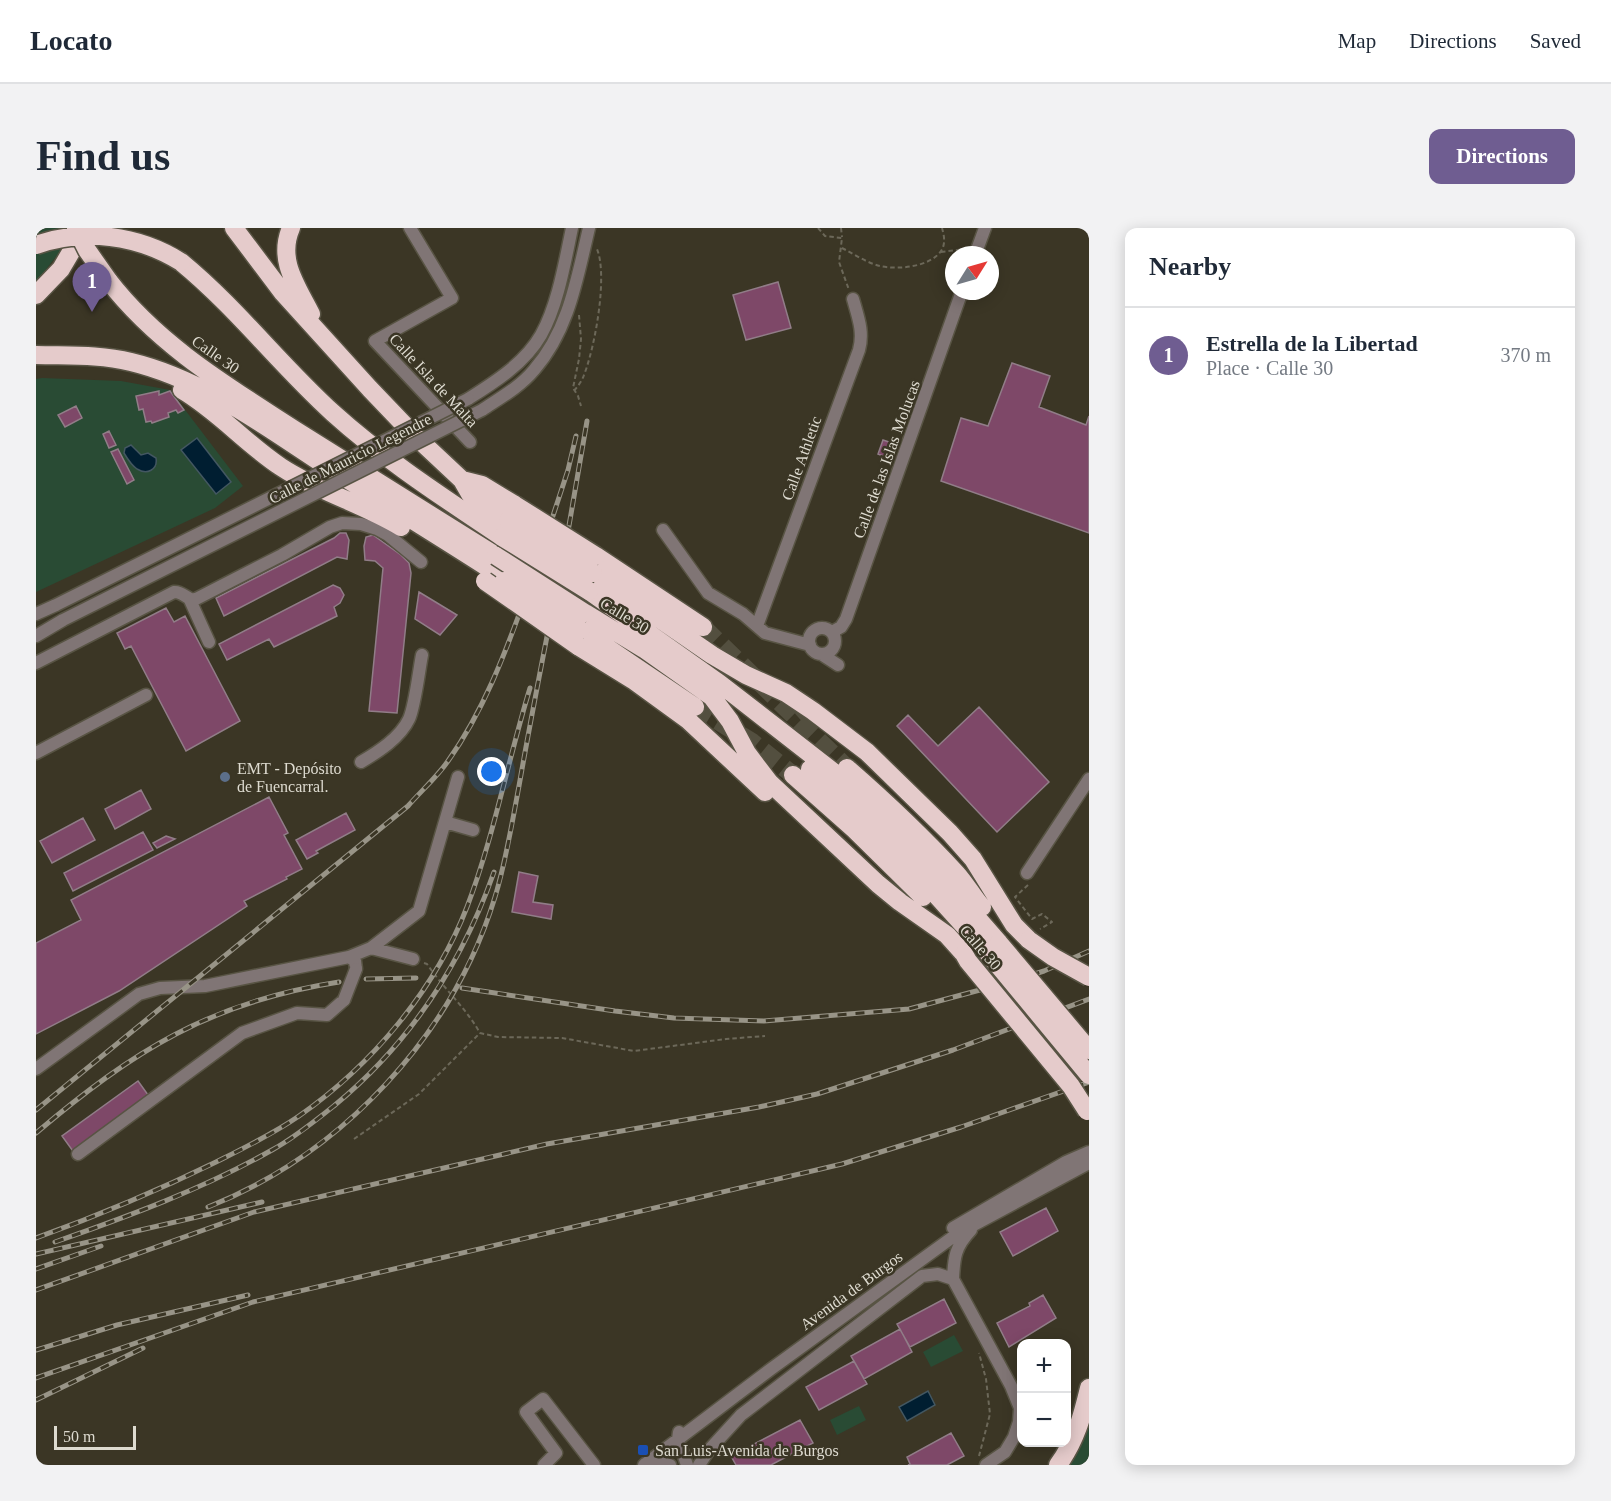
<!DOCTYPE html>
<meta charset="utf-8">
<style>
:root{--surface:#fff;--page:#f2f2f3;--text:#1f2937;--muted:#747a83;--line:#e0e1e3;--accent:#6f5d91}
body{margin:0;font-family:"Times New Roman",serif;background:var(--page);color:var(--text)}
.controls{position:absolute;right:18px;bottom:18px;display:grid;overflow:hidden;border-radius:12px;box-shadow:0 3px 15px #0003}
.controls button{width:54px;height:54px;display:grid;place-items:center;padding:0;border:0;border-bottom:2px solid var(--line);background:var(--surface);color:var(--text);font:30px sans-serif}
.compass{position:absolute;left:909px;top:18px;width:54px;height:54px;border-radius:50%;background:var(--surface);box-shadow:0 3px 15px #0003;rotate:53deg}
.scale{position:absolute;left:18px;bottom:15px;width:82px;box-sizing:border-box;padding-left:6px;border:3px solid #dedbd0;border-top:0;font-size:16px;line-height:21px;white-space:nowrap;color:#dedbd0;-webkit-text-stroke:4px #3b3625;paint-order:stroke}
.you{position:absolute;left:456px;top:544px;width:21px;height:21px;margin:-15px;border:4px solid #fff;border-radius:50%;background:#1a73e8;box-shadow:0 0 0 9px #1a73e833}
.badge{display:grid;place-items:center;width:39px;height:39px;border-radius:50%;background:var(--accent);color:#fff;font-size:20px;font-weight:700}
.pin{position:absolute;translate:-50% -50px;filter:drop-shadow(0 2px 3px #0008)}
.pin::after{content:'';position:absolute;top:32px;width:21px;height:18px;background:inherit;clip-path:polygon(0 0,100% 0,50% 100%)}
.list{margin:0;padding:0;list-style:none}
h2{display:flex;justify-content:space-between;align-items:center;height:78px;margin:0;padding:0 24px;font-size:26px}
h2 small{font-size:20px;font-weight:400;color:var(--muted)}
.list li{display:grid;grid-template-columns:39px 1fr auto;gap:18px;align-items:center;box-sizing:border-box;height:96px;padding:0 24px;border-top:2px solid var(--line)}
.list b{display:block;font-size:22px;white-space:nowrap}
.list p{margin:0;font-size:20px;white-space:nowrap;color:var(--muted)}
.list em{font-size:20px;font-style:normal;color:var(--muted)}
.map{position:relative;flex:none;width:1053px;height:1237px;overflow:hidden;border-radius:12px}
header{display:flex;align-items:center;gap:36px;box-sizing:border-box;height:84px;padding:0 30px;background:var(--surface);border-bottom:2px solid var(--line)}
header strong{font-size:28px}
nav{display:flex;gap:33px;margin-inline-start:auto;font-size:21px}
.intro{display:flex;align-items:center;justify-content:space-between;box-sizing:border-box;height:144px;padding:0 36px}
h1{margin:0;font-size:42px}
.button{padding:15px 27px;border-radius:12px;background:var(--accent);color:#fff;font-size:21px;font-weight:700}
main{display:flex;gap:36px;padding:0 36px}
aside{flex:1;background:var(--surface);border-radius:12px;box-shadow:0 3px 15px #0003}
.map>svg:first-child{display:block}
.green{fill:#294b34}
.water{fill:#001e31;stroke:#435761;stroke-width:1.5}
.building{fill:#7e4868;stroke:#917d88;stroke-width:1.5}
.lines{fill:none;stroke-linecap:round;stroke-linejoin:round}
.minor-tunnel{stroke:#534f3f;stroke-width:12;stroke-dasharray:12 6;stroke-linecap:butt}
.highway-tunnel{stroke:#534f3f;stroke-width:18;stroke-dasharray:18 9;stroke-linecap:butt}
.minor-casing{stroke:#585444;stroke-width:15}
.highway-casing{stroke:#585444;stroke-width:21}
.path{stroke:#6c6859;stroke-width:2;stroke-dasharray:4.5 3;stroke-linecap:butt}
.minor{stroke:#807575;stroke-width:12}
.highway{stroke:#e5cbcb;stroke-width:18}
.rail-casing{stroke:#989487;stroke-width:5}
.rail{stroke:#3b3625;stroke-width:3;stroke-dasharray:9;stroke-linecap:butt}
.minor-bridge-casing{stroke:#585444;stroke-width:15;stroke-linecap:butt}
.highway-bridge-casing{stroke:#585444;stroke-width:21;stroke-linecap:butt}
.minor-bridge{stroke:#807575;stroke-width:12}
.highway-bridge{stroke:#e5cbcb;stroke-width:18}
.service-dot{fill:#5c6f8a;stroke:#3b3625;stroke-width:2}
.transit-dot{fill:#1a4fb4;stroke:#3b3625;stroke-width:2}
.labels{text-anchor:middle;stroke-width:5;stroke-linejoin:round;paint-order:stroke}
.street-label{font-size:16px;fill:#dedbd0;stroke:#3b3625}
.poi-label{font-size:16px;fill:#dedbd0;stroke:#3b3625;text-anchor:start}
</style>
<header>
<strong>Locato</strong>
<nav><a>Map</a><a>Directions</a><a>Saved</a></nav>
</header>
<div class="intro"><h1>Find us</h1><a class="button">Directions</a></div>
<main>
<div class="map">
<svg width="1053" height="1237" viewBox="0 0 1053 1237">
<rect width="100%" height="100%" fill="#3b3625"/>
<path class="green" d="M0 0H29L31 15 0 54Z
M6 150 85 153 134 162 207 258 179 280 0 364V151Z
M918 1107 927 1123 895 1139 887 1124Z
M823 1178 830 1192 801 1207 794 1192Z
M1053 1195V1237H1033L1048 1210Z"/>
<path class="water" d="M161 210 195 254 180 266 145 222Z
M95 217 105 227 112 225 120 230C122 242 111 247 101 241 95 237 91 230 88 225L89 220Z
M892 1163 899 1177 871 1193 863 1179Z"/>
<path class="building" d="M742 54 755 100 710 112 697 67Z
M976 135 1014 148 1003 179 1050 197 1053 188V305L905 253 925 190 952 198Z
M123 163V167L134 163 148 182 142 185 140 182 132 185 133 189 116 195 115 193 110 194 107 181 103 182 100 168Z
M40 178 46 190 29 199 22 187Z
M73 203 80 217 73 220 67 206Z
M847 212 865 218 860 233 842 226Z
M82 221 98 252 91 256 75 224Z
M304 305H310L313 312 311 331 301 329 188 388 180 370 298 310Z
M337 307 365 327 373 335 375 345 361 485 333 483 347 340 339 333 329 332 328 318 330 309Z
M297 357 304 360 308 367 304 375 298 379 301 388 238 419 233 411 191 432 183 416Z
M383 364 421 387 404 407 379 391Z
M130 380 138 394 149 388 204 493 150 523 95 418 89 421 81 405Z
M943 479 1013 554 961 604 861 498 872 487 902 518Z
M105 562 115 581 79 601 69 581Z
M233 569 252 605 248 607 266 641 250 649 251 651 208 673 211 678 83 763 0 806V715L45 692 35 672Z
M310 585 319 602 280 623 282 625 271 631 260 612Z
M47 590 59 612 16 635 4 613Z
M107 604 117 622 37 663 28 645Z
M130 608 139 611 121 620 117 615Z
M483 644 502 648 497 674 517 677 515 691 476 684Z
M102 853 115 871 39 926 26 908Z
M1010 980 1022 1003 977 1028 964 1004Z
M1007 1067 1020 1090 973 1119 961 1095 994 1078 993 1075Z
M908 1071 920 1095 874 1119 861 1096Z
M864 1101 876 1124 828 1151 815 1128Z
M818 1133 831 1156 783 1182 770 1159Z
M764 1192 777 1215 735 1237H700L695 1228Z
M915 1205 928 1228 911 1237H872L874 1236 871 1229Z"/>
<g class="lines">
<path class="minor-tunnel" d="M762 480 772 491V501"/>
<path class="highway-tunnel" d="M667 399 810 539
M659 479 716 514 757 547"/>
<defs>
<path id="minor" d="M374 0 416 70 339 113 434 214
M939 27 949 0
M432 171C459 154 489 135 505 107 522 77 529 33 536 0
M446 182C464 170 484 159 498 142 533 102 541 50 553 0
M627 302 672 365 707 386 729 405 774 417
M154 372 173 414
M0 386 20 377
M721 398 823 122C828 104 822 89 817 71
M773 413a13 13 0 1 1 26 0a13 13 0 1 1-26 0Z
M796 404 805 399 810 391 926 63
M0 408 27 392
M785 426 802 437
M0 435 138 364C146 363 150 371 158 372L246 327 294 299 306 295 325 296 341 301 352 307 385 334
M0 525 110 467
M325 534C342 524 364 510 373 491 379 478 383 442 386 427
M409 594 437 602
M991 645 1053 551
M335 720 383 683 422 549
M313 729 335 720 377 731
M0 841 103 766 124 760 169 758 313 729 319 733 320 741
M42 926 206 805 261 785 291 787 308 772
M917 1000 1030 934 1053 924
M935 1002C919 1019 918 1029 917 1051L975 1158 984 1180 983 1194 978 1209 969 1224 950 1237
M643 1204 642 1211 651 1237
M609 1236 621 1234 634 1237
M508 1237 520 1225 490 1184 507 1171 558 1237
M608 1237 735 1141 921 1006 1053 935
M663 1237 673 1222 705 1187 886 1048 902 1046 917 1051"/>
<path id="highway" d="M198 0 247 65 334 161 378 207 426 252 434 266 472 293
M255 0C241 32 261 58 275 86
M145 34C201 80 244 137 297 185 349 232 408 270 466 309
M72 52C122 117 191 158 259 202 326 244 393 286 460 328
M0 67 25 41 49 0
M0 127C32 128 63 126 95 134 166 151 227 197 287 236 345 273 403 308 460 345L468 353
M146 162C182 183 210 216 245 239 283 264 327 276 365 299
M426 252 446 257 479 277
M560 328 667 399
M557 345 676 427 710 447 750 465 777 483 831 524 914 605 937 631 978 697 993 712
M553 363 683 455 800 546 922 668 963 715
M549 385 608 421 676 469 694 493 711 525 733 554 842 656 864 674 911 707 928 726
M545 402 659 479
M542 418 597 452 652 492 729 564
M811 540C850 574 886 608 921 646 930 656 937 669 946 679
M774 541 789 552 855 617 948 720
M757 547 819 602 887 669
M1022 1237C1040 1212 1046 1189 1053 1160"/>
</defs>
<use href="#minor" class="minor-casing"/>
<use href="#highway" class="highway-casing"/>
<path class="path" d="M782 0 789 8 806 10 803 34 813 62
M805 0 806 9
M806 20C818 26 831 35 844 38 862 42 894 39 905 23 910 16 908 7 906 0
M905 24 929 21
M543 87 545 111 543 131 537 160 542 168 545 178
M538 163C542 158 546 153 548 147 559 119 572 48 561 21
M992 657 979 669 996 691 1006 686 1016 694 1004 701
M388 735 391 736C408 761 430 780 444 805L462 809 526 810 598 823 690 811 729 808
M318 911 383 866 444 805
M943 1228 954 1186 950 1151 943 1125"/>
<use href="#minor" class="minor"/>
<use href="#highway" class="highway"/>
<defs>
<path id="rail" d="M512 303 532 242 540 208
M530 315 551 193
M330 751 380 750
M426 760 579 783 638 790 728 793 873 781 970 755 1008 743 1053 723
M0 882 372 578C385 563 401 549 412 533 447 484 469 426 489 370
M0 905C97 823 174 774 303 754
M172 979C306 926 417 807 459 669 470 633 476 595 483 558 493 501 504 444 515 388
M0 1010C61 988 121 963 180 934 208 920 237 906 263 888 336 837 399 762 431 679 458 608 472 532 494 460
M19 1014C93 988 167 961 236 922 258 910 279 893 299 877 374 815 426 735 458 644
M0 1026 226 974
M0 1041 65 1018
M0 1062 218 984 511 916 723 879 781 866 917 822 1053 771
M0 1122 81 1097 212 1067
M0 1150 217 1074 806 936 925 899 1053 854
M0 1172 107 1120"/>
</defs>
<use href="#rail" class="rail-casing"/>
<use href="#rail" class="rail"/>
<defs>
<path id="minor-bridge" d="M20 377 432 171
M27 392 446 182
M308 772 320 741"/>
<path id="highway-bridge" d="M40 0 51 22 72 52
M0 17C48 0 102 7 145 34
M479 277 560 328
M472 293 557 345
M466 309 553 363
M460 328 549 385
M449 353 542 418
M468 353 545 402
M993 712 1017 729 1053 749
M963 715 1053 822
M948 720 1053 847
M928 726 932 733 1035 858 1051 883"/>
</defs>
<use href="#minor-bridge" class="minor-bridge-casing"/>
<use href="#highway-bridge" class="highway-bridge-casing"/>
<use href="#minor-bridge" class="minor-bridge"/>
<use href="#highway-bridge" class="highway-bridge"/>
</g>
<circle class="service-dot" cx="189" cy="549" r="6"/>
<rect class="transit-dot" x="601" y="1216" width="12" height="12" rx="3"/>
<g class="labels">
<g class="street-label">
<text transform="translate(180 126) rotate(35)" y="6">Calle 30</text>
<text transform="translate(398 152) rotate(47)" y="6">Calle Isla de Malta</text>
<text transform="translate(314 230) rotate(-27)" y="6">Calle de Mauricio Legendre</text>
<text transform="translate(765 230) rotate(-70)" y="6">Calle Athletic</text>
<text transform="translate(850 231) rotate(-70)" y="6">Calle de las Islas Molucas</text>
<text transform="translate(589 387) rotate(31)" y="6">Calle 30</text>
<text transform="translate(945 719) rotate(49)" y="6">Calle 30</text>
<text transform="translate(815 1062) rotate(-36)" y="6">Avenida de Burgos</text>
</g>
<g class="poi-label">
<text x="201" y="546">EMT - Depósito<tspan x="201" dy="18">de Fuencarral.</tspan></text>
<text x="619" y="1228">San Luis-Avenida de Burgos</text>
</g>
</g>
</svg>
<div class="controls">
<button>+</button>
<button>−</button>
</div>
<svg class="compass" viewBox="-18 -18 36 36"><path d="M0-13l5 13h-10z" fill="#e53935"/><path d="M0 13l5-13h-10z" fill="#747a83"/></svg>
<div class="scale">50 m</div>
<div class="you"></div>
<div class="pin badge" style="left:56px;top:84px">1</div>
</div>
<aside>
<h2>Nearby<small></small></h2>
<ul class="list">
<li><span class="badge">1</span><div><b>Estrella de la Libertad</b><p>Place · Calle 30</p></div><em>370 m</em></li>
</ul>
</aside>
</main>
